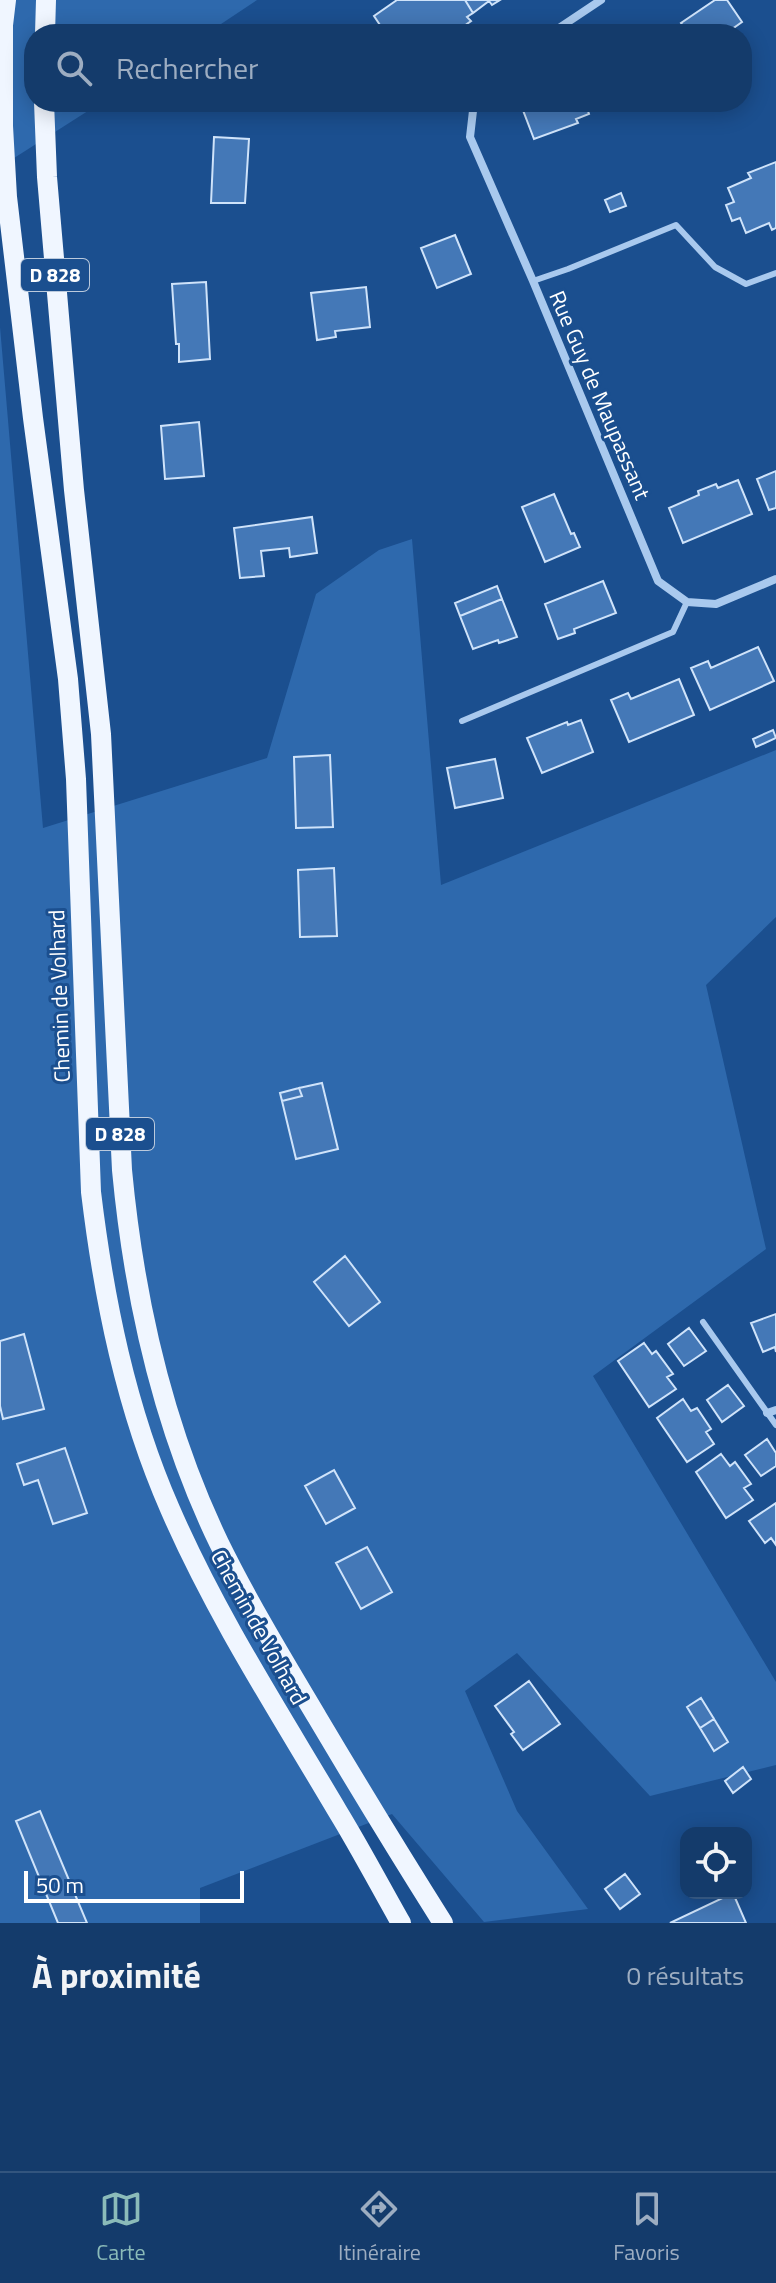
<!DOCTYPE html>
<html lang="fr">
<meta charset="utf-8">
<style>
:root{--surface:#143b6b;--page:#214673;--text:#f1f3f6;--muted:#9dadc1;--line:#33557e;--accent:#8bbbb9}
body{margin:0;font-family:"Titillium Web",sans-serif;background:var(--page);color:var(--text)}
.controls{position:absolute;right:24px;bottom:24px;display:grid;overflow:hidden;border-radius:16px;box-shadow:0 4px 20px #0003}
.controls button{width:72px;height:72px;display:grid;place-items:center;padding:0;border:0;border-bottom:2px solid var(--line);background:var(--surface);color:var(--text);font:40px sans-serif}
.scale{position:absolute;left:24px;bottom:20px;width:220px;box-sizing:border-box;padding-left:8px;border:4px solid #fff;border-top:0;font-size:22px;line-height:28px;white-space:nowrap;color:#fff;-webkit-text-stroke:6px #1b4f8f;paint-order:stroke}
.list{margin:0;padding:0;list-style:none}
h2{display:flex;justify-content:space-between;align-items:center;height:104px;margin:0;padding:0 32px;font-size:34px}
h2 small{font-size:26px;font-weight:400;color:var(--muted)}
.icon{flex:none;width:44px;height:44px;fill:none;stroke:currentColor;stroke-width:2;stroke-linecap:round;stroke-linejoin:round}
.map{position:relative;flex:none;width:776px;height:1923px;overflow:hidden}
.search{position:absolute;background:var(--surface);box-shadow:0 4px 20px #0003;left:24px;right:24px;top:24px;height:88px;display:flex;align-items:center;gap:20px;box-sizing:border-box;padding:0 28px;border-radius:32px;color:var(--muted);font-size:30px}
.sheet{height:248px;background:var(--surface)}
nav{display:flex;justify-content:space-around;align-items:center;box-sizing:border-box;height:112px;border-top:2px solid var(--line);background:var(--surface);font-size:22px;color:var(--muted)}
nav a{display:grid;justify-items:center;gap:4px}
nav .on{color:var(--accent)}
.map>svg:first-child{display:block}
.green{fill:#2e69ad}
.building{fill:#4478b7;stroke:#cfe3fa;stroke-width:2}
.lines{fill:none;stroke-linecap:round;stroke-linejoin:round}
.service{stroke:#a9c9ee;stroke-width:6}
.minor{stroke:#a9c9ee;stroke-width:8}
.primary{stroke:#f0f6ff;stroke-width:20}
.labels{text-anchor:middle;stroke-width:6;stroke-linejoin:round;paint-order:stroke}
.shield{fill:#1b4f8f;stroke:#bbcadd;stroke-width:2}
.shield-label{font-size:20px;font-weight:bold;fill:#fff}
.street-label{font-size:22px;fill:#fff;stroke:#1b4f8f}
</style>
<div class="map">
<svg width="776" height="1923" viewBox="0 0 776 1923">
<rect width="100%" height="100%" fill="#1b4f8f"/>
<path class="green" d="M0 0H257L206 34H34V102H102L0 167Z
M0 327 43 828 267 758 316 594 379 550 412 539 441 885 776 750V917L706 985 766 1249 593 1376 776 1682V1765L650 1796 517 1653 465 1691 517 1811 588 1909 484 1922 392 1814 200 1888V1923H0Z"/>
<path class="building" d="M397 0H465L473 13 467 17 471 21 457 31 459 34H386L374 16Z
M465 0H500L492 5 489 1 473 13Z
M715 0H727L742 22 725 34H689L681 23Z
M528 102H585L589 114 576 119 578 123 534 139 521 105Z
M214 137 249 139 245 203H211Z
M776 162V228L772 230 769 223 746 233 740 218 732 221 726 205 734 202 728 188 751 178 748 173Z
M621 193 626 206 610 212 605 200Z
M455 235 471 274 437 288 421 248Z
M206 282 210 359 179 362V344H176L172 284Z
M366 287 370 327 335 331 336 337 317 340 311 293Z
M199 422 204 476 165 479 161 426Z
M776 471V508L769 510 757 479Z
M738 480 752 514 683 543 669 508 699 495 698 491 716 484 718 488Z
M554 494 571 534 574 533 580 547 545 562 522 507Z
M312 517 317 553 290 557 289 548 261 551 264 576 240 578 234 528Z
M603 581 616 613 574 629 575 633 558 639 545 604Z
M497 586 502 599 460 616 455 603Z
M502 599 517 637 499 643 498 640 473 649 460 616Z
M758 647 774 681 710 710 691 668 708 661 711 668Z
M679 679 694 715 629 742 611 700 628 693 631 699Z
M581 720 593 752 542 773 527 738 567 722 568 725Z
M773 730 776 738 756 747 753 739Z
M330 755 333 827 296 828 294 757Z
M495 759 503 798 455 808 447 768Z
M334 868 337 936 300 937 298 870Z
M322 1083 338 1149 296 1159 282 1101 302 1096 299 1088Z
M299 1088 302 1096 282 1101 280 1093Z
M345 1256 380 1302 349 1326 314 1282Z
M776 1314V1352L775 1347 763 1352 751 1323Z
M689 1328 706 1351 684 1366 668 1344Z
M24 1334 44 1409 3 1419 0 1406V1341Z
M644 1343 652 1354 656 1351 673 1374 667 1377 676 1389 649 1407 618 1361Z
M728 1385 744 1406 722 1422 707 1400Z
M683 1399 691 1411 697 1408 711 1429 706 1432 714 1444 687 1462 657 1418Z
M767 1439 776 1453V1466L761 1476 745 1455Z
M65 1448 87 1513 53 1524 38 1480 24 1485 17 1464Z
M721 1454 730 1466 735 1462 751 1484 744 1488 753 1500 726 1518 696 1472Z
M334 1470 355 1508 326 1524 305 1486Z
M776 1503V1545L771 1538 765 1543 749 1521Z
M367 1547 392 1592 361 1609 336 1563Z
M529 1681 560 1724 523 1750 511 1734 514 1732 495 1706Z
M701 1698 714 1719 700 1728 687 1707Z
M714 1719 728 1742 714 1751 700 1728Z
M743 1767 751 1779 733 1793 725 1781Z
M40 1811 87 1923H58L16 1821Z
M625 1874 640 1894 620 1909 605 1889Z
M733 1893 746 1923H670Z"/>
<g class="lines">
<path class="service" d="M533 281 568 269 676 225 715 267 746 284 776 273
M462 721 673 632 687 602
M703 1322 776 1425"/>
<path class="minor" d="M550 34 601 0
M474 102 470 137 533 281 658 581 687 602 716 604 776 579
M767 1413 776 1410"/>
<path class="primary" d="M6 0 3 25V126L7 197 33 418 68 679 76 779 91 1192C104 1300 126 1409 170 1509 216 1615 279 1712 338 1812 360 1848 380 1886 401 1923
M45 34 46 0
M44 102 47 177 74 490 101 734 122 1170C134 1297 163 1427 219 1543 248 1602 283 1660 317 1717 358 1786 400 1855 443 1923"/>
</g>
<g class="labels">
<g class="shield">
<rect x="21" y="259" width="68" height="32" rx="6"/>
<rect x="86" y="1118" width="68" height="32" rx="6"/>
</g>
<g class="shield-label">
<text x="55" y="282">D 828</text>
<text x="120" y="1141">D 828</text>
</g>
<g class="street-label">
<text transform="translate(600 395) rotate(67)" y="8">Rue Guy de Maupassant</text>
<text transform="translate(59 996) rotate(-92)" y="8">Chemin de Volhard</text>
<text transform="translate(259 1627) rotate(61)" y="8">Chemin de Volhard</text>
</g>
</g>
</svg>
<div class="controls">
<button><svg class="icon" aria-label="locate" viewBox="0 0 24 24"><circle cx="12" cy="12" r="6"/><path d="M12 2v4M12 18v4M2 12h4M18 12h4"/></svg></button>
</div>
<div class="scale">50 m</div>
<div class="search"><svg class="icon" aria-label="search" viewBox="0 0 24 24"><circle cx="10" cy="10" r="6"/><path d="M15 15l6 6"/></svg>Rechercher</div>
</div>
<section class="sheet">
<h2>À proximité<small>0 résultats</small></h2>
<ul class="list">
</ul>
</section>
<nav>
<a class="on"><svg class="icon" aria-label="map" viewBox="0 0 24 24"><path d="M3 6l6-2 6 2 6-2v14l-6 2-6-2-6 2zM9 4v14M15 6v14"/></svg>Carte</a>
<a><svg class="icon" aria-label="directions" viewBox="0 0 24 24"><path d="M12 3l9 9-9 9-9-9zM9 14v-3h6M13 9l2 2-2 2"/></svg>Itinéraire</a>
<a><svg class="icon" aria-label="saved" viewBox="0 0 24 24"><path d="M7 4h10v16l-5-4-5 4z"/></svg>Favoris</a>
</nav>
